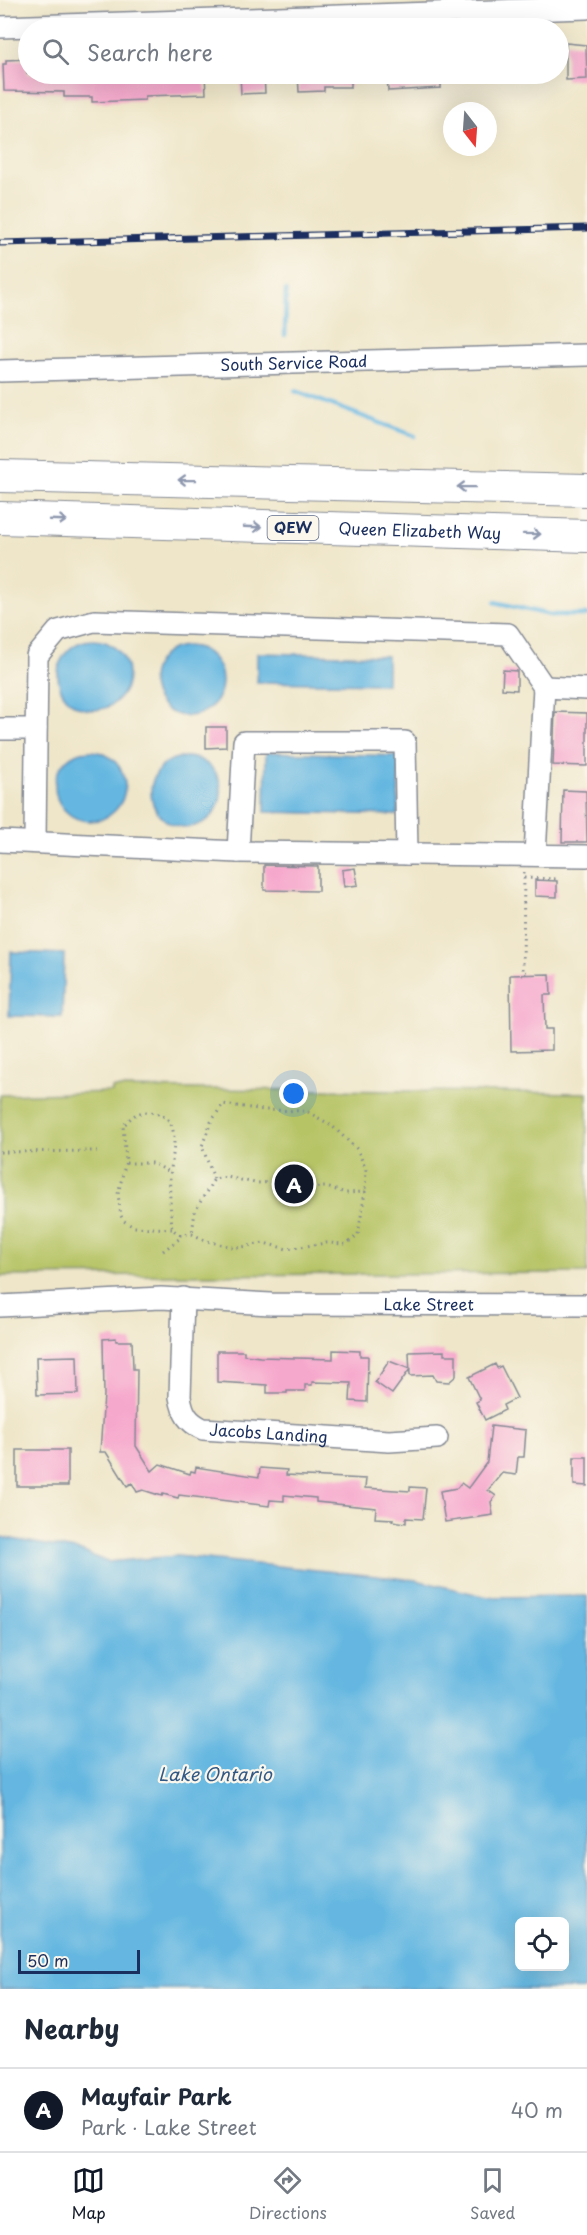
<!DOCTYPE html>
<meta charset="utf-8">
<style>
:root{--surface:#fff;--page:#f6f6f7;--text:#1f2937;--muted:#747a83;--line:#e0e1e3;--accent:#111827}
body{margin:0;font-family:"Playpen Sans",sans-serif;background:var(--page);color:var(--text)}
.controls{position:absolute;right:18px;bottom:18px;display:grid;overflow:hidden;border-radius:9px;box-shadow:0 6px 24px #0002}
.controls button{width:54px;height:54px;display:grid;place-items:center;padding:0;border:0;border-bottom:2px solid var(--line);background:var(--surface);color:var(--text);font:30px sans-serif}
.compass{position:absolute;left:443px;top:102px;width:54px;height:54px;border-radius:50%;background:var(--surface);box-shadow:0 6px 24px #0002;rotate:163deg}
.scale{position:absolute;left:18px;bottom:15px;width:122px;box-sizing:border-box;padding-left:6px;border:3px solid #1b2f5e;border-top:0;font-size:16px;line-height:21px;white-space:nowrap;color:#1b2f5e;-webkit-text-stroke:4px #fbf7ec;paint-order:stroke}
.you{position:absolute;left:294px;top:1094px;width:21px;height:21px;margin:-15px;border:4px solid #fff;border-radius:50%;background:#1a73e8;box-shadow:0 0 0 9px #1a73e833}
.badge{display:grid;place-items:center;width:39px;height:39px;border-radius:50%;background:var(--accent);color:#fff;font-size:20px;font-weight:700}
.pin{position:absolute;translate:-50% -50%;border:3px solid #fff;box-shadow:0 2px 6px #0006}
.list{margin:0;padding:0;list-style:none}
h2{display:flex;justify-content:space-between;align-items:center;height:78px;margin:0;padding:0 24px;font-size:26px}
h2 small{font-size:20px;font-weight:400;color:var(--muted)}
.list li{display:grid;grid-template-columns:39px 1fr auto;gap:18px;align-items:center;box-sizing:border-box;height:84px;padding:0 24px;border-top:2px solid var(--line)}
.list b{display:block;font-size:22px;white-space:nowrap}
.list p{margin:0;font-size:20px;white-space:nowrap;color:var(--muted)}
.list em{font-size:20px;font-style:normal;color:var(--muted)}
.icon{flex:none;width:33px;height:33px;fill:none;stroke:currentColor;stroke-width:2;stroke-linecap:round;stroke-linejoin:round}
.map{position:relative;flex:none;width:587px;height:1989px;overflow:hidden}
.search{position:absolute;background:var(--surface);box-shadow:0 6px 24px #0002;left:18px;right:18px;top:18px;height:66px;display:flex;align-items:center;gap:15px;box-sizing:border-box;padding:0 21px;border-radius:33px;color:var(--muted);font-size:22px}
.sheet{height:162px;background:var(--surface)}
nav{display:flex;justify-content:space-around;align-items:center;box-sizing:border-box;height:84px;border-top:2px solid var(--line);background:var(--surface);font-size:16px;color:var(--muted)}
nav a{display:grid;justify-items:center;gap:3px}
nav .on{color:var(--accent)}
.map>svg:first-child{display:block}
.green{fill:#b7c466;stroke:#697a62;stroke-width:1.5}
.water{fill:#65b7e1;stroke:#4073a0;stroke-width:1.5;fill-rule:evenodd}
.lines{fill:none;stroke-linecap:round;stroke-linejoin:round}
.stream{stroke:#65b7e1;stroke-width:4.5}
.building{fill:#f6a7cc}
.minor-casing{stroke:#858a94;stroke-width:24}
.highway-casing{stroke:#858a94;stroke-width:34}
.path{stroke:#858a94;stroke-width:3;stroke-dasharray:1.5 4.5;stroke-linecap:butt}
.minor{stroke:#fff;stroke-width:21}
.highway{stroke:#fff;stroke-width:32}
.rail-casing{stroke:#1b2f5e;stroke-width:7}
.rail{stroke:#fbf7ec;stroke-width:4.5;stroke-dasharray:14;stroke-linecap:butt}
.oneway{stroke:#8d97ae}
.labels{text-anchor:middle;stroke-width:4.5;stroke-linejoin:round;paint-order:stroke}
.shield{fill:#fbf7ec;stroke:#5e6b89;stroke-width:1.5}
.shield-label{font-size:15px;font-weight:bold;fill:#1b2f5e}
.street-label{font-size:16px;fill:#1b2f5e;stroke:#fbf7ec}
.water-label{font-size:18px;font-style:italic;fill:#315885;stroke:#fbf7ec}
</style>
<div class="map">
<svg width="587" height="1989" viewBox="0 0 587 1989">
<rect width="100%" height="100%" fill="#fbf7ec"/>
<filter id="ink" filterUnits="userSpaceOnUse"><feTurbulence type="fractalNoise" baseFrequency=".0167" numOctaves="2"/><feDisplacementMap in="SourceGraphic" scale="12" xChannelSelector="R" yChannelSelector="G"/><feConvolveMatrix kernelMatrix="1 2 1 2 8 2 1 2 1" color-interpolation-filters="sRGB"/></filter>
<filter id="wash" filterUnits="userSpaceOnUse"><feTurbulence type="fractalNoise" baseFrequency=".008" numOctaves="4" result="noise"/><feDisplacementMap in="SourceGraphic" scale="24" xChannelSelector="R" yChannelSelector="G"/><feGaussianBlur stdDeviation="1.35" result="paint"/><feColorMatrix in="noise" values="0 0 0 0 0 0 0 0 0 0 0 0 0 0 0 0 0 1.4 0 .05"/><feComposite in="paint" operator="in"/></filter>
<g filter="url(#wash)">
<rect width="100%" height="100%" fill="#efe6c9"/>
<path class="green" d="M112 1088 587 1093V1273L0 1276V1095L112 1092Z"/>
<path class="water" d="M58 675a35 35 0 1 1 70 0a35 35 0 1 1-70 0Z
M152 681a35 35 0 1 1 70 0a35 35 0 1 1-70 0Z
M257 653 387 656V684L257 682Z
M55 786a35 35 0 1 1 70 0a35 35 0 1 1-70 0Z
M266 752 399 756 398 815 265 812Z
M151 792a35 35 0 1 1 70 0a35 35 0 1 1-70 0Z
M11 952 64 954 62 1017 9 1016Z
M0 1537 81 1551 107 1562 177 1556 416 1580 488 1597 587 1596V1989H0ZM520 1922H564V1966H520Z"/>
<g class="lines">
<path class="stream" d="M285 335 286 291
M295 391 415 436
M495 602 550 615H587"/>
</g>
<g id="blocks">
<path class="building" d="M566 43 586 45 587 79 566 80Z
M27 59V74H205L206 94 145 96V100L92 102V97H64V92L4 91 3 64H6V60Z
M240 74H264L265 93 241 94Z
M298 74H351V87H324V91L299 92Z
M387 74H441V88L388 91Z
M503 670 517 671V690L502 689Z
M555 712 587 713V766L553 765Z
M206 727H226V747L206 748Z
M563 790 586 791 587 842H562Z
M264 865 318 866V891L264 890Z
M355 868 358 885 344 887 342 870Z
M535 880 557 881V897L535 896Z
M550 974 551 995H544L545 1029H552V1050L511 1051 510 975Z
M116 1338V1341H132L133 1369H137L136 1446 152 1471 160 1464 190 1474 191 1471 195 1472 196 1467 259 1477 260 1468 287 1470 286 1475 366 1479 365 1488 410 1491V1487L426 1488 423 1519 406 1518V1523L392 1521 393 1519 375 1518 376 1508 316 1502V1498L284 1495V1501L270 1500 269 1506 179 1495 178 1498 163 1494 162 1496 143 1490 137 1492 132 1483 127 1486 106 1452H100L104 1395 103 1339Z
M333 1350 360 1351V1356H368L367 1402 350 1401 351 1383 312 1382V1385H305V1391H287V1393H267V1385L217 1382V1351H244V1355L260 1357 333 1359Z
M444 1351V1355H456V1376L449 1382 436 1381 433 1375 410 1376 409 1352Z
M77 1356 78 1394 37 1395 36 1357Z
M389 1361 410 1369 392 1394 375 1382Z
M495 1364 497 1368 501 1366 517 1398 503 1405 505 1410 485 1420 476 1402 480 1400 469 1377Z
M491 1426 526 1430 524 1457H518L516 1475 502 1473 488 1490 496 1496 491 1502 493 1515 445 1522 440 1491 457 1488 461 1483 468 1488 487 1462Z
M17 1450H68V1486H17Z
M574 1457H587V1486L574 1485Z"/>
</g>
</g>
<g filter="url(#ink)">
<use href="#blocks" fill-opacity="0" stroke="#858a94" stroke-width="1.5"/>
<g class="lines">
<defs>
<g id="minor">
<path d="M0 27 587 8"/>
<path id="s1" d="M0 371 587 355"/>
<path d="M0 729H36"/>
<path d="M0 841 238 852 587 856"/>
<path d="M35 841 37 656 58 631 94 621 508 634 544 687"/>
<path d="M238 852 244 742H405L407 854"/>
<path d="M535 855 544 687 587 689"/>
<path id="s2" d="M183 1298 180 1397C183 1414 188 1422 203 1429L389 1441 437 1438"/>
<path id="s3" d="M0 1306 161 1298 271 1304 587 1305"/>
</g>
<g id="highway">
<path d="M0 476 587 490"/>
<path id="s4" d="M0 518 587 536"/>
</g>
</defs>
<use href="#minor" class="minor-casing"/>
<use href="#highway" class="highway-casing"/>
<path class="path" d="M524 872 523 972 529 973
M524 878 559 879
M0 1152 97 1151
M126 1163H152L170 1172
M214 1179 202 1146 211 1122 223 1104 264 1110 306 1111 331 1125 357 1149 366 1169 365 1192
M172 1229 134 1227 124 1221 121 1216 118 1194 126 1161 123 1126C127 1122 132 1116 137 1114 149 1109 169 1114 172 1127 177 1142 171 1163 170 1178 169 1195 171 1212 172 1229L180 1235
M163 1251 179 1239 180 1235 192 1234 207 1241 236 1248 264 1243 287 1249 326 1243 346 1244 358 1235 365 1192 346 1193 326 1187 302 1188 282 1182 255 1183 227 1177 214 1179 195 1211 192 1234"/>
<use href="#minor" class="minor"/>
<use href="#highway" class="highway"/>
<defs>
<path id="rail" d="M0 243 587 228"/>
</defs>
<use href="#rail" class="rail-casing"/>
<use href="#rail" class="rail"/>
</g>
<defs><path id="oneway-shaft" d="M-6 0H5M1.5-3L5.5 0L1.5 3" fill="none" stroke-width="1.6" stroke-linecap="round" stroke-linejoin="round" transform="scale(1.5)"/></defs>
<g class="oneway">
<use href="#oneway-shaft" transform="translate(187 480) rotate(-179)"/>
<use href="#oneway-shaft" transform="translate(466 487) rotate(-179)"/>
<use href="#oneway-shaft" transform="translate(58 520) rotate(2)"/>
<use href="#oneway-shaft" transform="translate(253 527) rotate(2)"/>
<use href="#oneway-shaft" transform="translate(532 534) rotate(1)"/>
</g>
</g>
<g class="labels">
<rect class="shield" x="267.5" y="516" width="51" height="24" rx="4.5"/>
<g class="shield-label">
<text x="293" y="533">QEW</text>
</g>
<g class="street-label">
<text dy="6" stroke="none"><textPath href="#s1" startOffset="294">South Service Road</textPath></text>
<text dy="6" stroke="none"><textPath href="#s4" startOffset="420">Queen Elizabeth Way</textPath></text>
<text dy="6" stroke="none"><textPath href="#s3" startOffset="429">Lake Street</textPath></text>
<text dy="6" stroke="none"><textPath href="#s2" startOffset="206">Jacobs Landing</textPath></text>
</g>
<g class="water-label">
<text x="215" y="1781">Lake Ontario</text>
</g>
</g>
</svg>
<div class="controls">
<button><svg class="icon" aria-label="locate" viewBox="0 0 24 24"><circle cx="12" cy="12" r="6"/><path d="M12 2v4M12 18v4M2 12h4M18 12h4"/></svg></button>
</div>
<svg class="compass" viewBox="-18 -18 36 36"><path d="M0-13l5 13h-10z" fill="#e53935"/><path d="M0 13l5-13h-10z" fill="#747a83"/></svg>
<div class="scale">50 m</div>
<div class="you"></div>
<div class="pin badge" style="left:294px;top:1184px">A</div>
<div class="search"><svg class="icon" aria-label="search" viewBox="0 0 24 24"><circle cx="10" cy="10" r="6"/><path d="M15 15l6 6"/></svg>Search here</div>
</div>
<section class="sheet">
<h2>Nearby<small></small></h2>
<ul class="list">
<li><span class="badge">A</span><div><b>Mayfair Park</b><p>Park · Lake Street</p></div><em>40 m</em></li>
</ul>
</section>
<nav>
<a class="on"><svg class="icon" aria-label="map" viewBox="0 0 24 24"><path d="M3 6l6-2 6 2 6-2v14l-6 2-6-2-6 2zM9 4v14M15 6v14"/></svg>Map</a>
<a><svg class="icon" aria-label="directions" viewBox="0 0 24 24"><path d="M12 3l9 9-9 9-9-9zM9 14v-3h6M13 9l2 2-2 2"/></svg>Directions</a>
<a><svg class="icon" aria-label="saved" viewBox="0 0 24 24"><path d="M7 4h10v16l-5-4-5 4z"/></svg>Saved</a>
</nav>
